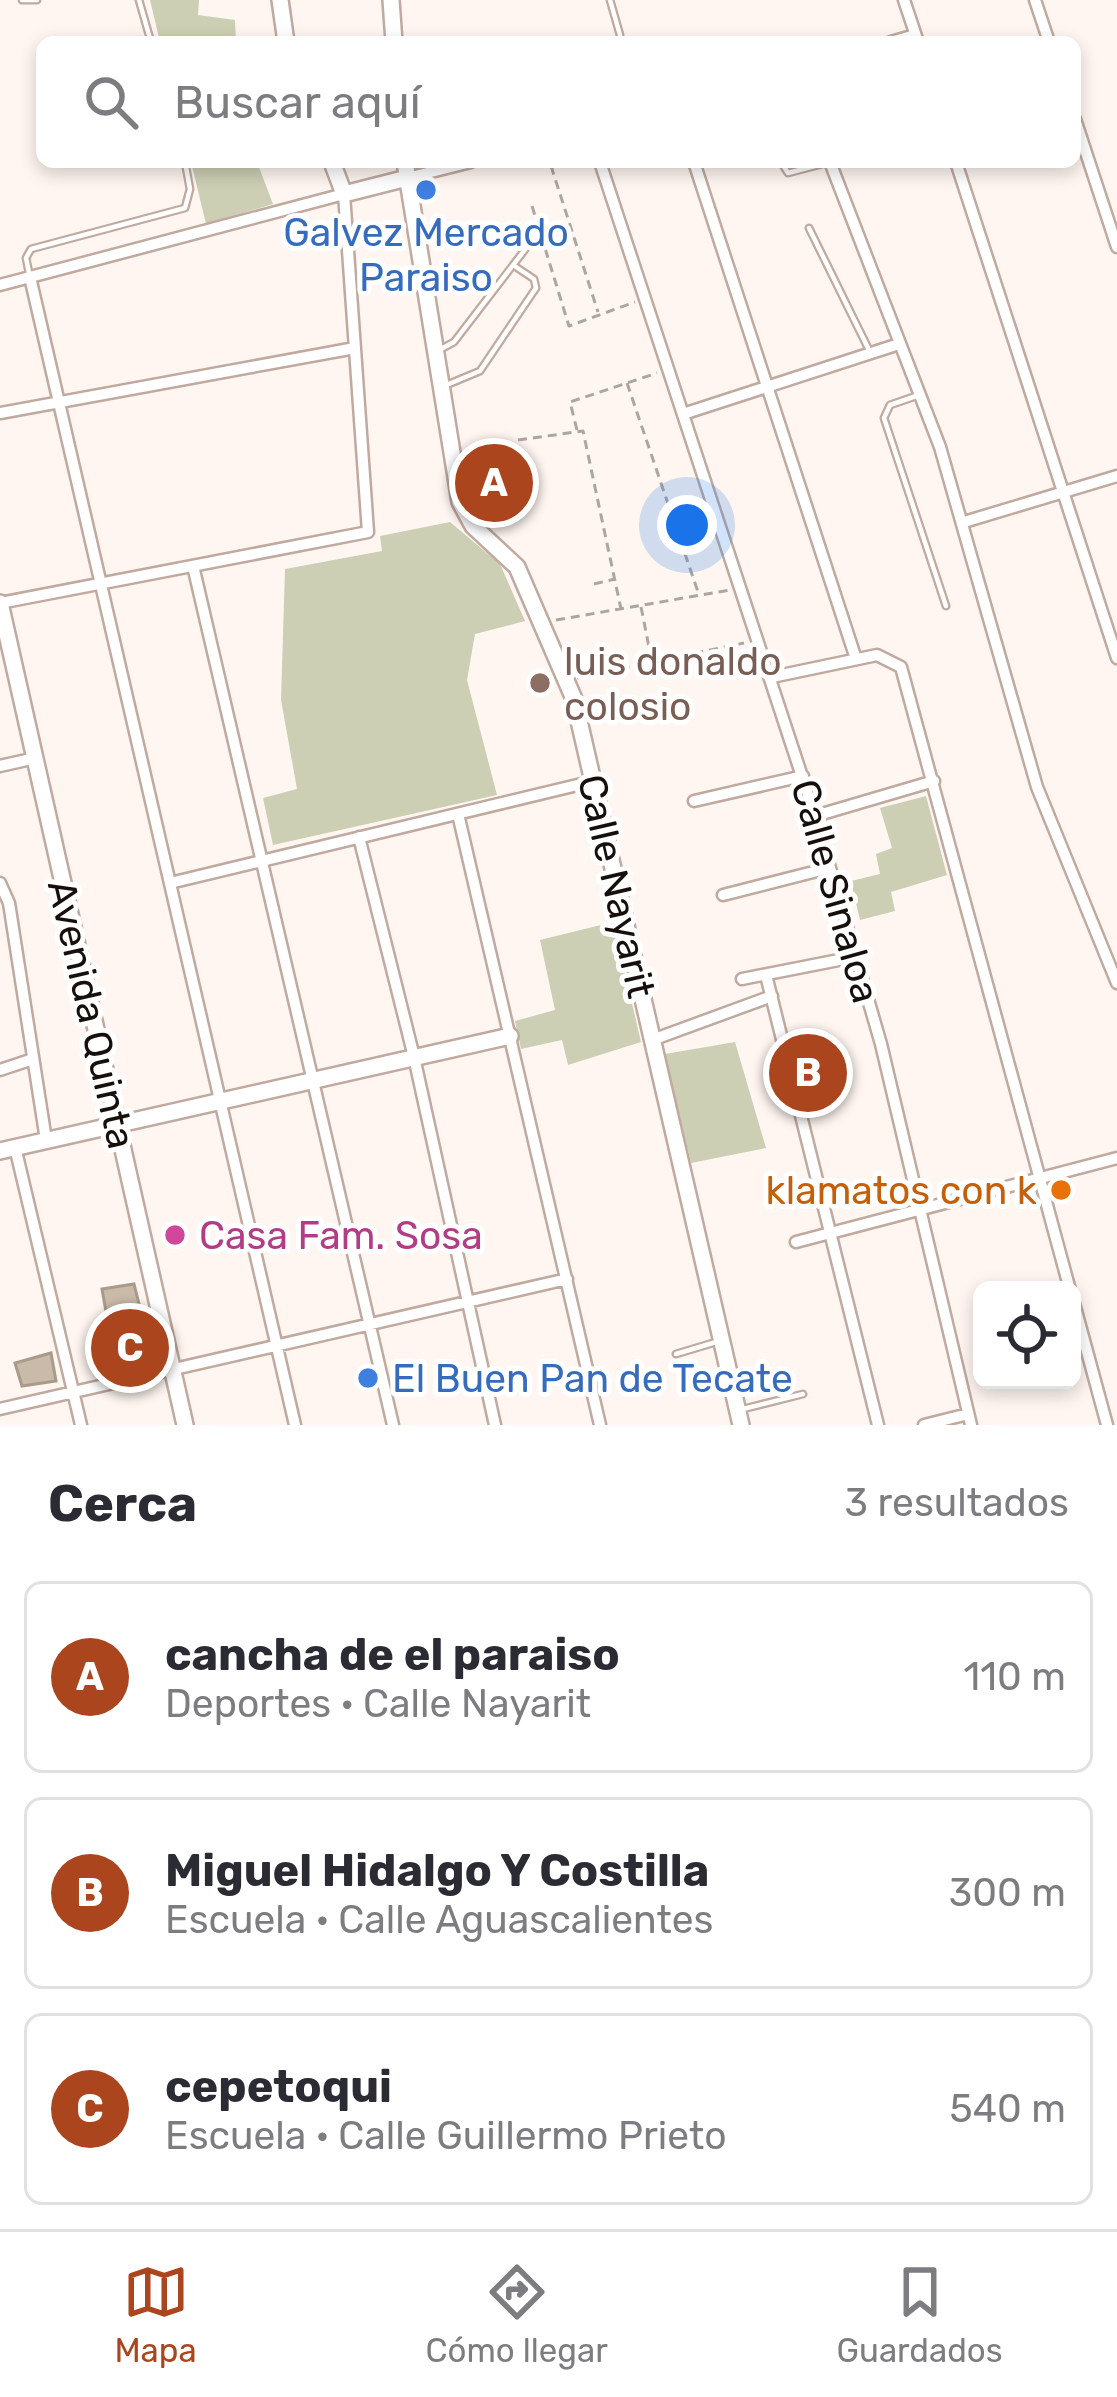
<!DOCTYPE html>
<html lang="es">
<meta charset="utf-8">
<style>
:root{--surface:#fff;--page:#f7f7f7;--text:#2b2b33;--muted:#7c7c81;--line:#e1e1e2;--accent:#ab451d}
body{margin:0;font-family:Rubik,sans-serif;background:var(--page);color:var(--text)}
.controls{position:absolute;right:36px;bottom:36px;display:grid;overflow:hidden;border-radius:18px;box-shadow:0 6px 18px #0003}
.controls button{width:108px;height:108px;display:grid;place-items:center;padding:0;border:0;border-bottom:3px solid var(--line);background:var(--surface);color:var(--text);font:60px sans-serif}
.you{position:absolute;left:687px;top:525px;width:42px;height:42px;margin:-30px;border:9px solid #fff;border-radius:50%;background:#1a73e8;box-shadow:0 0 0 18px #1a73e833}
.badge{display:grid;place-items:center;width:78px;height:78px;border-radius:50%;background:var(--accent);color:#fff;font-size:39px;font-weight:700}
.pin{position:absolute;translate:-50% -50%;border:6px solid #fff;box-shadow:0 3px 12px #0006}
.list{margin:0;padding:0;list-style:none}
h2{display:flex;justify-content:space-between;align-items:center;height:156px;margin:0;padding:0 48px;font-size:51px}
h2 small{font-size:39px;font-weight:400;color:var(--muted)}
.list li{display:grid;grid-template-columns:78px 1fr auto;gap:36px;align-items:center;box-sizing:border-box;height:192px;margin:0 24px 24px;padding:0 24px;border:3px solid var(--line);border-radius:18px}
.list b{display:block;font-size:45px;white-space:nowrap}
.list p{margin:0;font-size:39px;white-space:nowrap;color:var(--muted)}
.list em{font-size:39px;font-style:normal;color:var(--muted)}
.icon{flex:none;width:66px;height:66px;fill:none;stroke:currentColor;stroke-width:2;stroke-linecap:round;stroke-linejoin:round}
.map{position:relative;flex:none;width:1117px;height:1425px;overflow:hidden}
.search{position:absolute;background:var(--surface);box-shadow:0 6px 18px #0003;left:36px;right:36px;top:36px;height:132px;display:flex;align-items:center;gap:30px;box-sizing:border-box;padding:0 42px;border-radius:18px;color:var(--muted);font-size:45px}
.sheet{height:804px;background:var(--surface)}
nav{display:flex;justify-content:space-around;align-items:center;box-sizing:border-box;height:168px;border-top:3px solid var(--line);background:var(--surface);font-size:33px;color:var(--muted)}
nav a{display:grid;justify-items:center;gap:6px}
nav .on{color:var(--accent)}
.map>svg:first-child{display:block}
.green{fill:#cdcfb4}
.building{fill:#c9baa9;stroke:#a99b8a;stroke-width:3}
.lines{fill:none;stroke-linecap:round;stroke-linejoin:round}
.lane-casing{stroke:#c0aaa0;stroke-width:9}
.street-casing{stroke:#c0aaa0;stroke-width:15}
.secondary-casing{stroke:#c0aaa0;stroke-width:20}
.path{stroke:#ada5a0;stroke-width:3;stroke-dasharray:9 6;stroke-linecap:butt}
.lane{stroke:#fff;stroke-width:4.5}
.street{stroke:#fff;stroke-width:10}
.secondary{stroke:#fff;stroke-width:15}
.shop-dot{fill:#3f7fe0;stroke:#fff;stroke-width:4.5}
.education-dot{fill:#8d6e63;stroke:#fff;stroke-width:4.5}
.food-dot{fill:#e8710a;stroke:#fff;stroke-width:4.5}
.hotel-dot{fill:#d1479c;stroke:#fff;stroke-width:4.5}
.labels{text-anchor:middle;stroke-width:10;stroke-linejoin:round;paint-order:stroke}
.shop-label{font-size:39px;fill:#366cbe;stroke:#fff}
.education-label{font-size:39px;fill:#785e54;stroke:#fff;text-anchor:start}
.street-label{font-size:39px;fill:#160f0b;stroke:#fff}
.food-label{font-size:39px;fill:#c56008;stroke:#fff;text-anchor:end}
.hotel-label{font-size:39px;fill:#b23c85;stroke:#fff;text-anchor:start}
</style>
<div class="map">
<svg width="1117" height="1425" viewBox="0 0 1117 1425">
<rect width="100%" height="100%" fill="#fff6f1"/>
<path class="green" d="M150 0H199L198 15 235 20 236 42H160Z
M191 162H257L273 204 206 224Z
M502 454 515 504 485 511 474 461Z
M450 522 500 564 525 621 475 634 467 680 497 795 273 845 263 798 297 789 281 700 285 569 382 551 380 536Z
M926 796 947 875 891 892 895 911 860 920 851 881 880 874 876 854 892 848 880 808Z
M613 922 641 1042 568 1065 562 1040 521 1049 515 1021 555 1010 540 940Z
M735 1042 766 1148 691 1163 665 1054Z"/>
<path class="building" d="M134 1284 141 1312 107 1317 102 1289Z
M51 1353 56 1381 22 1386 15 1363Z"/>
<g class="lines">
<defs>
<path id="lane" d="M22 0H37
M139 0 151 42
M610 0 620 35
M781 162 788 173 830 162
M809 228 870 352
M29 273 26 258 31 249 185 208 190 189 185 162
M441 349 454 342 530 243
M444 386 480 371 536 288 534 279 513 265
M919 395 890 405 884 418 946 606
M676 1354 716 1342
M743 1409 803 1394"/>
<path id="street" d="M904 0 918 42
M1035 0 1049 42
M891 42 915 35
M1075 119 1117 247
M600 162 815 816 881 1044 971 1425
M694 162 856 659
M830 162 940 447 1037 787 1117 983
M956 162 1117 658
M407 178 471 162
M30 277 295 1425
M0 285 344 194 368 532 0 603
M0 413 355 348
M683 414 899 344
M964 522 1117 476
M194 570 393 1425
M772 677 877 655 901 667 1070 1290
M0 766 31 759
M694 801 803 776
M458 814 600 1425
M815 816 934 781
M359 837 414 1057 495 1425
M0 883 9 903 46 1140
M170 883 594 781
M723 895 829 868
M766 975 878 1425
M742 979 854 957
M652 1040 772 996
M0 1070 33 1059
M15 1147 81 1425
M796 1242 1117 1158
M1072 1296 1107 1425
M0 1409 567 1279
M924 1425 968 1414"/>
<path id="secondary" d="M280 0 286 42
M391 0 394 42
M332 162 344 194 407 178
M405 162 460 502 473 526 517 567 574 699 741 1425
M0 603 185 1425
M0 1151 510 1036"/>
</defs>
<use href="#lane" class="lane-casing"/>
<use href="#street" class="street-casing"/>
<use href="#secondary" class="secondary-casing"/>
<path class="path" d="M551 166 598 312
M532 206 569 326 635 302
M627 383 699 595
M577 430 570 402 657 373
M518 440 583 431 621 609
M594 584 615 579
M641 607 652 662
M556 620 730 590
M577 678 744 643"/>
<use href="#lane" class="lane"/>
<use href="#street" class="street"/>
<use href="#secondary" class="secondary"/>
</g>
<g class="shop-dot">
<circle cx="426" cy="190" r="12"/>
<circle cx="368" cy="1378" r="12"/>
</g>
<circle class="education-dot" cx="540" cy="683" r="12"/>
<circle class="food-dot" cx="1061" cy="1190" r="12"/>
<circle class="hotel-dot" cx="175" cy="1235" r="12"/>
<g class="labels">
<g class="shop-label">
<text x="426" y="246">Galvez Mercado<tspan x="426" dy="45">Paraiso</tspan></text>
<text x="392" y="1392" text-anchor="start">El Buen Pan de Tecate</text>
</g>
<g class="education-label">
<text x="564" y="675">luis donaldo<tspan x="564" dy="45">colosio</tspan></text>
</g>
<g class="street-label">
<text transform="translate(617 886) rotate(77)" y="14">Calle Nayarit</text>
<text transform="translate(836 891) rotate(74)" y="14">Calle Sinaloa</text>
<text transform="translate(92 1014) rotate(77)" y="14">Avenida Quinta</text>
</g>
<g class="food-label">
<text x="1037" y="1204">klamatos con k</text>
</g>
<g class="hotel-label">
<text x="199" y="1249">Casa Fam. Sosa</text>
</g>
</g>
</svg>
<div class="controls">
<button><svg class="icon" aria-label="locate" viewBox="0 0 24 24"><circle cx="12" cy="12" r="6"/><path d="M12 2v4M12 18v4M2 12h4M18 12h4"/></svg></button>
</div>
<div class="you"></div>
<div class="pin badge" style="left:494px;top:483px">A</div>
<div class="pin badge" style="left:808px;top:1073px">B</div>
<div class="pin badge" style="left:130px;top:1348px">C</div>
<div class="search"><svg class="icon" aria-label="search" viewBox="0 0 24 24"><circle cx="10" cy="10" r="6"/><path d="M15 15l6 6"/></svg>Buscar aquí</div>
</div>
<section class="sheet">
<h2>Cerca<small>3 resultados</small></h2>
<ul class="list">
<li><span class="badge">A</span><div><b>cancha de el paraiso</b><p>Deportes · Calle Nayarit</p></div><em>110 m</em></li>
<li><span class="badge">B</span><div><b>Miguel Hidalgo Y Costilla</b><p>Escuela · Calle Aguascalientes</p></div><em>300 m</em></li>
<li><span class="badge">C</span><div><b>cepetoqui</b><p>Escuela · Calle Guillermo Prieto</p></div><em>540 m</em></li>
</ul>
</section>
<nav>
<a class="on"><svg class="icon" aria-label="map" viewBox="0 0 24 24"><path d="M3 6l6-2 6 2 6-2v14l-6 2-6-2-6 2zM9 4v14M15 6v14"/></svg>Mapa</a>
<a><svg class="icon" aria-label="directions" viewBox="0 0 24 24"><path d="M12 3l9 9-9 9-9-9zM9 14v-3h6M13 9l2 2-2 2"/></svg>Cómo llegar</a>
<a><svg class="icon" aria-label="saved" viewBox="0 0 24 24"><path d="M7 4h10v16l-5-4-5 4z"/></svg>Guardados</a>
</nav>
